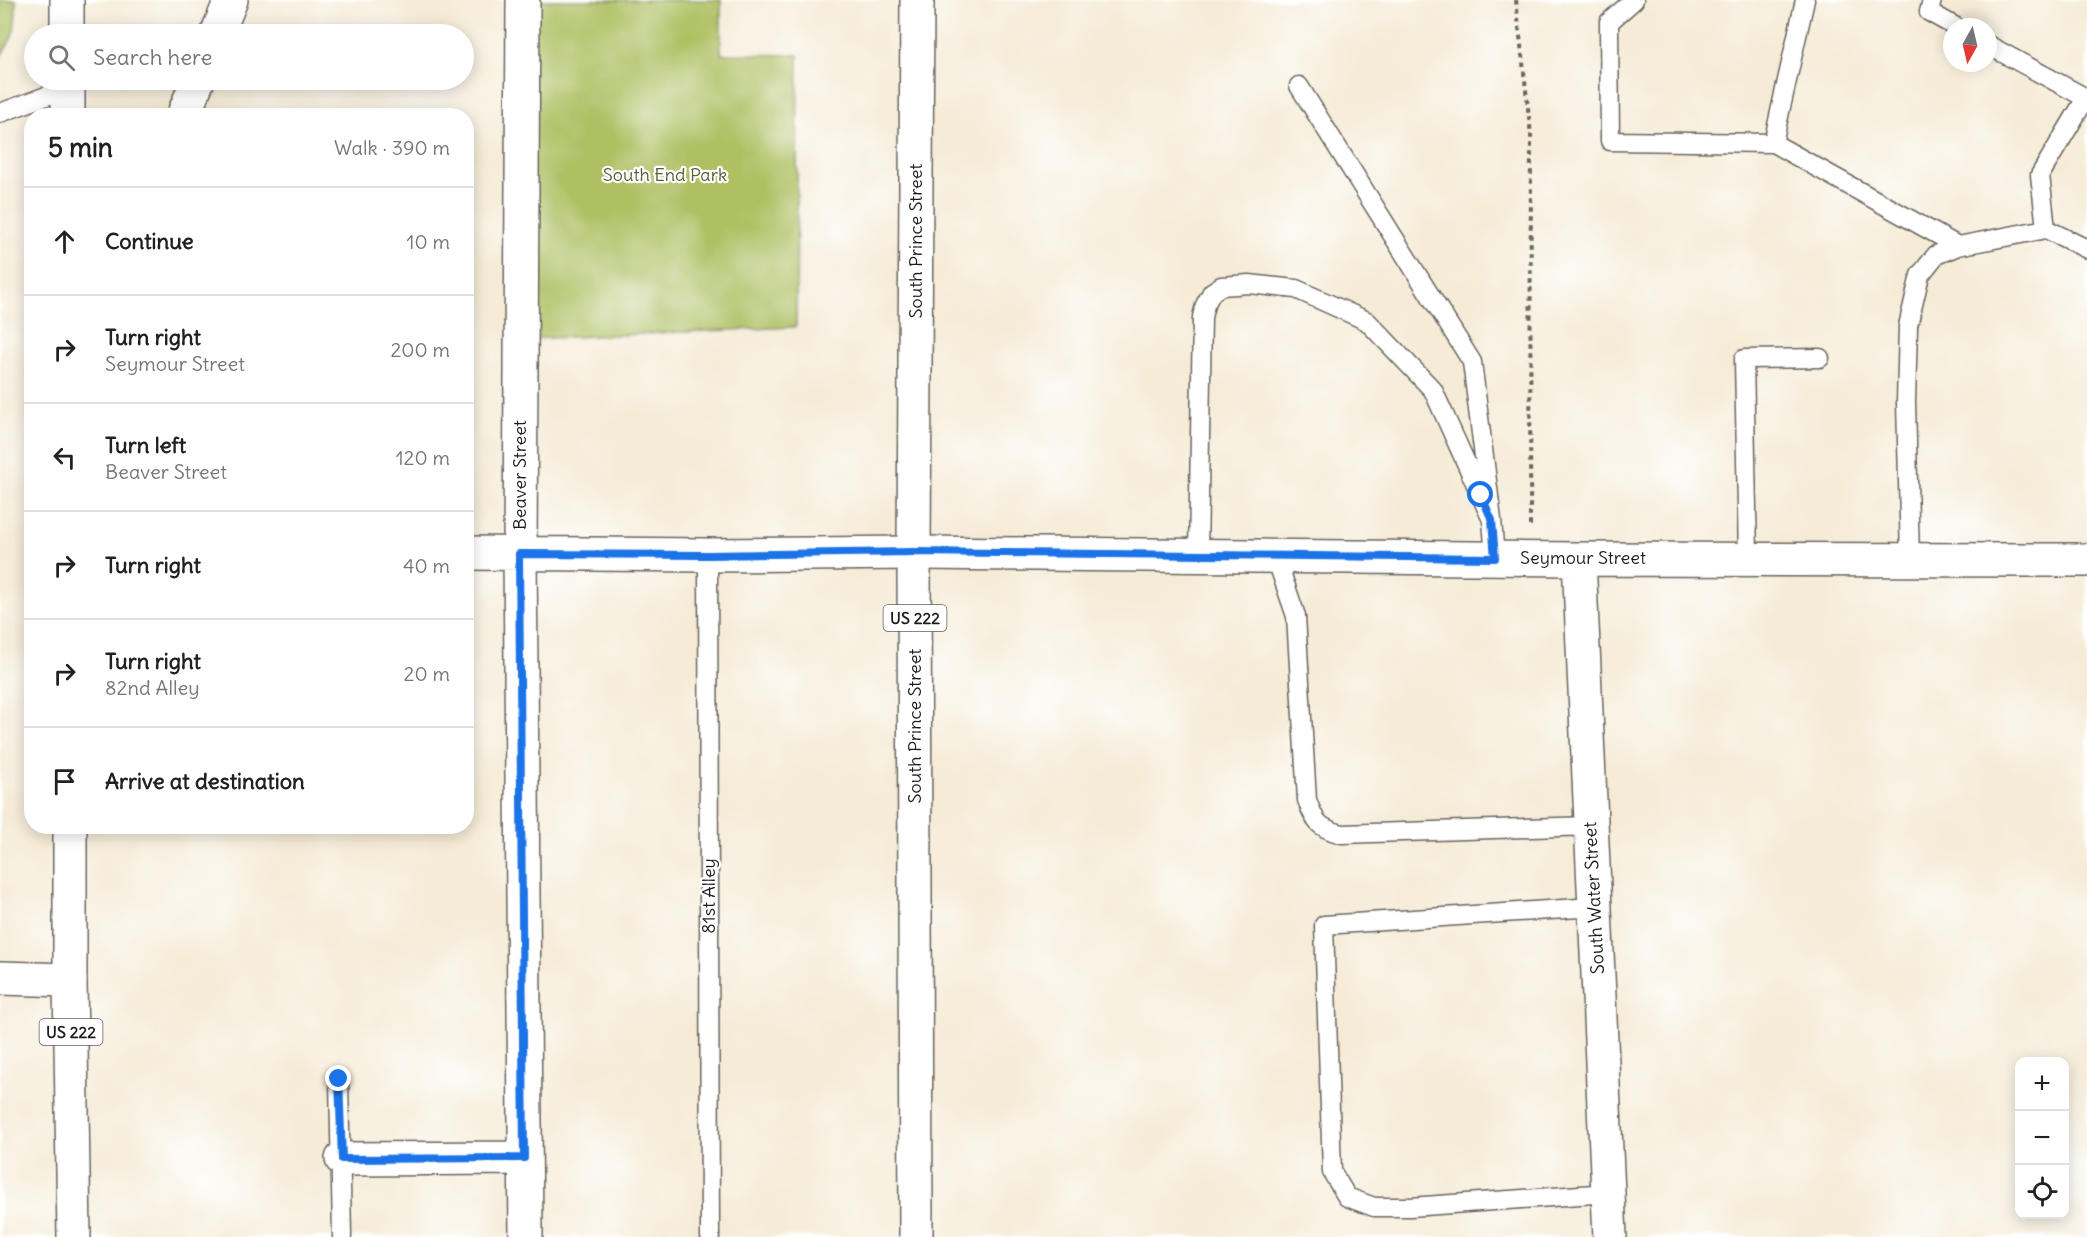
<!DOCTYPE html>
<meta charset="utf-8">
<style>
:root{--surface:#fff;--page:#f2f2f2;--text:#202124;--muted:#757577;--line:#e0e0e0}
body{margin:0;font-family:Delius,sans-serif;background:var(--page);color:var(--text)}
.controls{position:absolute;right:18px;bottom:18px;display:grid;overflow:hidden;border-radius:12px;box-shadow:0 3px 15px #0003}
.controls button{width:54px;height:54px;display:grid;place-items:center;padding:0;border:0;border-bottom:2px solid var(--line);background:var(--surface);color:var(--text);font:30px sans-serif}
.compass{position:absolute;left:1943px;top:18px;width:54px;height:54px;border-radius:50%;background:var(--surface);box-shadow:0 3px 15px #0003;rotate:188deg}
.stop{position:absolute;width:18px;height:18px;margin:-14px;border:4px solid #1a73e8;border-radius:50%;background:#fff}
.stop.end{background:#1a73e8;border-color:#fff;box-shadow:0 2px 6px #0008}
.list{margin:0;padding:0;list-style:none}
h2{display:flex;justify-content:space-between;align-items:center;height:78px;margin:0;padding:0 24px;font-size:26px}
h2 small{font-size:20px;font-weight:400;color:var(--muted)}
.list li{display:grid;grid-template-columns:39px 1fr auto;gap:18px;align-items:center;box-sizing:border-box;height:108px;padding:0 24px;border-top:2px solid var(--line)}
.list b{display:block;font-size:22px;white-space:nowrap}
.list p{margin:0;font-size:20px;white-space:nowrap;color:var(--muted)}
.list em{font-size:20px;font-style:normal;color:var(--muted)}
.icon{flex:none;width:33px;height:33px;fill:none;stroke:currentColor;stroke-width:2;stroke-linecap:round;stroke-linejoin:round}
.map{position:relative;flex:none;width:2087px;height:1237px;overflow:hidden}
.search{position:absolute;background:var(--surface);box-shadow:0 3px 15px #0003;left:24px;top:24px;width:450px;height:66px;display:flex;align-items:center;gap:15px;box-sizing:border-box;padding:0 21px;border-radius:33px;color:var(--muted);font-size:22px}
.panel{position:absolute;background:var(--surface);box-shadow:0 3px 15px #0003;left:24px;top:108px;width:450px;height:726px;border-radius:24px}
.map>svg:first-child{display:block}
.green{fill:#afc063;stroke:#666e40;stroke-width:1.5}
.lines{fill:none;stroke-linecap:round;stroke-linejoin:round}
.service-casing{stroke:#68645d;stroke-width:21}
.minor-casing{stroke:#68645d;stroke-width:36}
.secondary-casing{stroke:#68645d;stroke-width:36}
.trunk-casing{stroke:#68645d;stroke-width:36}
.path{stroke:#68645d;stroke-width:4;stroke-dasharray:4.5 4.5;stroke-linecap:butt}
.service{stroke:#fff;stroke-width:18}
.minor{stroke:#fff;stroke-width:33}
.secondary{stroke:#fff;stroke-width:33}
.trunk{stroke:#fff;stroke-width:33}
.route{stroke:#1a73e8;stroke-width:8}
.labels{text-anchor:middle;stroke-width:4.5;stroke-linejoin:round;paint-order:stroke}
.shield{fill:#fff;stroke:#606060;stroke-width:1.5}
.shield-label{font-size:16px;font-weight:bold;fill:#1c1c1c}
.park-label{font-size:18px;fill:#575e38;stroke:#fff}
.street-label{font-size:18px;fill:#1c1c1c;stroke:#fff}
</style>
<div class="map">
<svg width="2087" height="1237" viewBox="0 0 2087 1237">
<rect width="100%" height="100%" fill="#fff"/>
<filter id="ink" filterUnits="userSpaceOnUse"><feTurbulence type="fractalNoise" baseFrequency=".0167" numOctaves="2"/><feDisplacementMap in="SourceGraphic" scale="12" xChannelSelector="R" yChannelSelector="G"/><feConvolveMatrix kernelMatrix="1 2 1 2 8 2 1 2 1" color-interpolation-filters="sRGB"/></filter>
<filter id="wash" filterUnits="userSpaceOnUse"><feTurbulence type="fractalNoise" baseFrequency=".008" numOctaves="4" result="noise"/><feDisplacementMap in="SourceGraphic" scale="24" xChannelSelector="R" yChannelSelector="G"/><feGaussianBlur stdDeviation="1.35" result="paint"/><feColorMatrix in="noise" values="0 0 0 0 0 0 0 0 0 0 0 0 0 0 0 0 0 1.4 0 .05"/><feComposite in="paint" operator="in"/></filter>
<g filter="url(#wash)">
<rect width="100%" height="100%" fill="#f5ebd6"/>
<path class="green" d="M0 0H16C16 23 15 39 0 56Z
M532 0H721V54L798 55 796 327 530 339Z"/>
</g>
<g filter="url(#ink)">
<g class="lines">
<defs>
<path id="service" d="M1634 0 1609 22 1610 141 1773 143 1958 246
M1932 0 1929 12 1956 27
M1988 45 2086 98 2040 175 2046 229
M1299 86 1472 362 1492 520 1495 558
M0 113 68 88
M1773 143 1805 0
M708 555 710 1237
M1275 555 1296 616 1307 800C1315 822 1318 828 1342 834L1591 826
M1198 556 1202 317 1205 305 1212 292 1221 286 1249 284 1296 289 1367 321 1433 390 1492 520
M1748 558 1744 359 1820 358
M1910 559 1906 402 1908 326 1920 275 1936 255 1958 246 2046 229 2087 249
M1594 907 1324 925 1332 1172 1347 1197 1374 1207H1410L1608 1193
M339 1079 342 1237"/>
<path id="minor" d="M523 0 520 554 526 1237
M466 553 708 555 914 553 1579 559 2087 560
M1579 559 1610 1237
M342 1159 524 1158"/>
<path id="secondary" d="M217 34 231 0
M183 116 198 80
M0 978 70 980"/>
<path id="trunk" d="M67 0V34
M68 80V116
M70 826V980L74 1237
M916 1237 914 553 917 0"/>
</defs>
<use href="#service" class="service-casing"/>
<use href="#minor" class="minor-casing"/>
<use href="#secondary" class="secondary-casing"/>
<use href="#trunk" class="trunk-casing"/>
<path class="path" d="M1516 0 1531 135 1530 527"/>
<use href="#service" class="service"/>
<use href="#minor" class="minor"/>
<use href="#secondary" class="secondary"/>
<use href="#trunk" class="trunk"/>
</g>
</g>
<g class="lines" filter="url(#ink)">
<path class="route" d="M339 1079 342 1159 524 1158 519 554 708 555 914 552 1495 558 1492 520 1481 495"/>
</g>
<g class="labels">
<g class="shield">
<rect x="883.5" y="605" width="63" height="26" rx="4.5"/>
<rect x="39.5" y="1019" width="63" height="26" rx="4.5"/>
</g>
<g class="shield-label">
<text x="915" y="624">US 222</text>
<text x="71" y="1038">US 222</text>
</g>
<g class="park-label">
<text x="665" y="181">South End Park</text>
</g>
<g class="street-label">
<text transform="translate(916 241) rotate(-90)" y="6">South Prince Street</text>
<text transform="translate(520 475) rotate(-90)" y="6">Beaver Street</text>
<text x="1583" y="564">Seymour Street</text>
<text transform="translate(915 726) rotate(-90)" y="6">South Prince Street</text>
<text transform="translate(709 896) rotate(-90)" y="6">81st Alley</text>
<text transform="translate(1594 898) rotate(-93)" y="6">South Water Street</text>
</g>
</g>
</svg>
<div class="controls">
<button>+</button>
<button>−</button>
<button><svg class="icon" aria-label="locate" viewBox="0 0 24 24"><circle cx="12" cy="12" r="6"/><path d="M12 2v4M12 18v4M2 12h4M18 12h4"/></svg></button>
</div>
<svg class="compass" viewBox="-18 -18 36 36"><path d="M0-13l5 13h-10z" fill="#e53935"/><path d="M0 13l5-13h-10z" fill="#757577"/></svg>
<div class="stop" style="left:1481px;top:495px"></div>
<div class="stop end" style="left:339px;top:1079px"></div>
<div class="search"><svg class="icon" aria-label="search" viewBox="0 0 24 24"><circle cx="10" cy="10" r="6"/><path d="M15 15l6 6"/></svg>Search here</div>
<section class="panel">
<h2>5 min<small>Walk · 390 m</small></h2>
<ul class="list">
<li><svg class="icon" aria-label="ahead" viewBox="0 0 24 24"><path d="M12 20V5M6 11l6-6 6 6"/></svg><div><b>Continue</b></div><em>10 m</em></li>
<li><svg class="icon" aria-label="right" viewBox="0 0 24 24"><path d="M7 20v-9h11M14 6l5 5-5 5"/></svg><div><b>Turn right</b><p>Seymour Street</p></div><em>200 m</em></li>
<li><svg class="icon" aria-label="left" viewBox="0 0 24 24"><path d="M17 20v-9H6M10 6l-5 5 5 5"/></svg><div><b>Turn left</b><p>Beaver Street</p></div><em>120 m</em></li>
<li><svg class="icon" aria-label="right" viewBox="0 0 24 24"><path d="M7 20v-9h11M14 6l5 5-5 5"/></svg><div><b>Turn right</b></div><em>40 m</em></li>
<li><svg class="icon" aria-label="right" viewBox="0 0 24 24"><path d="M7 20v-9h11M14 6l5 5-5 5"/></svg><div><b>Turn right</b><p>82nd Alley</p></div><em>20 m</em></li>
<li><svg class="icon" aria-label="arrive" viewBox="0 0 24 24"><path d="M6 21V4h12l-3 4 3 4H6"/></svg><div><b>Arrive at destination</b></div></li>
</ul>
</section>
</div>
